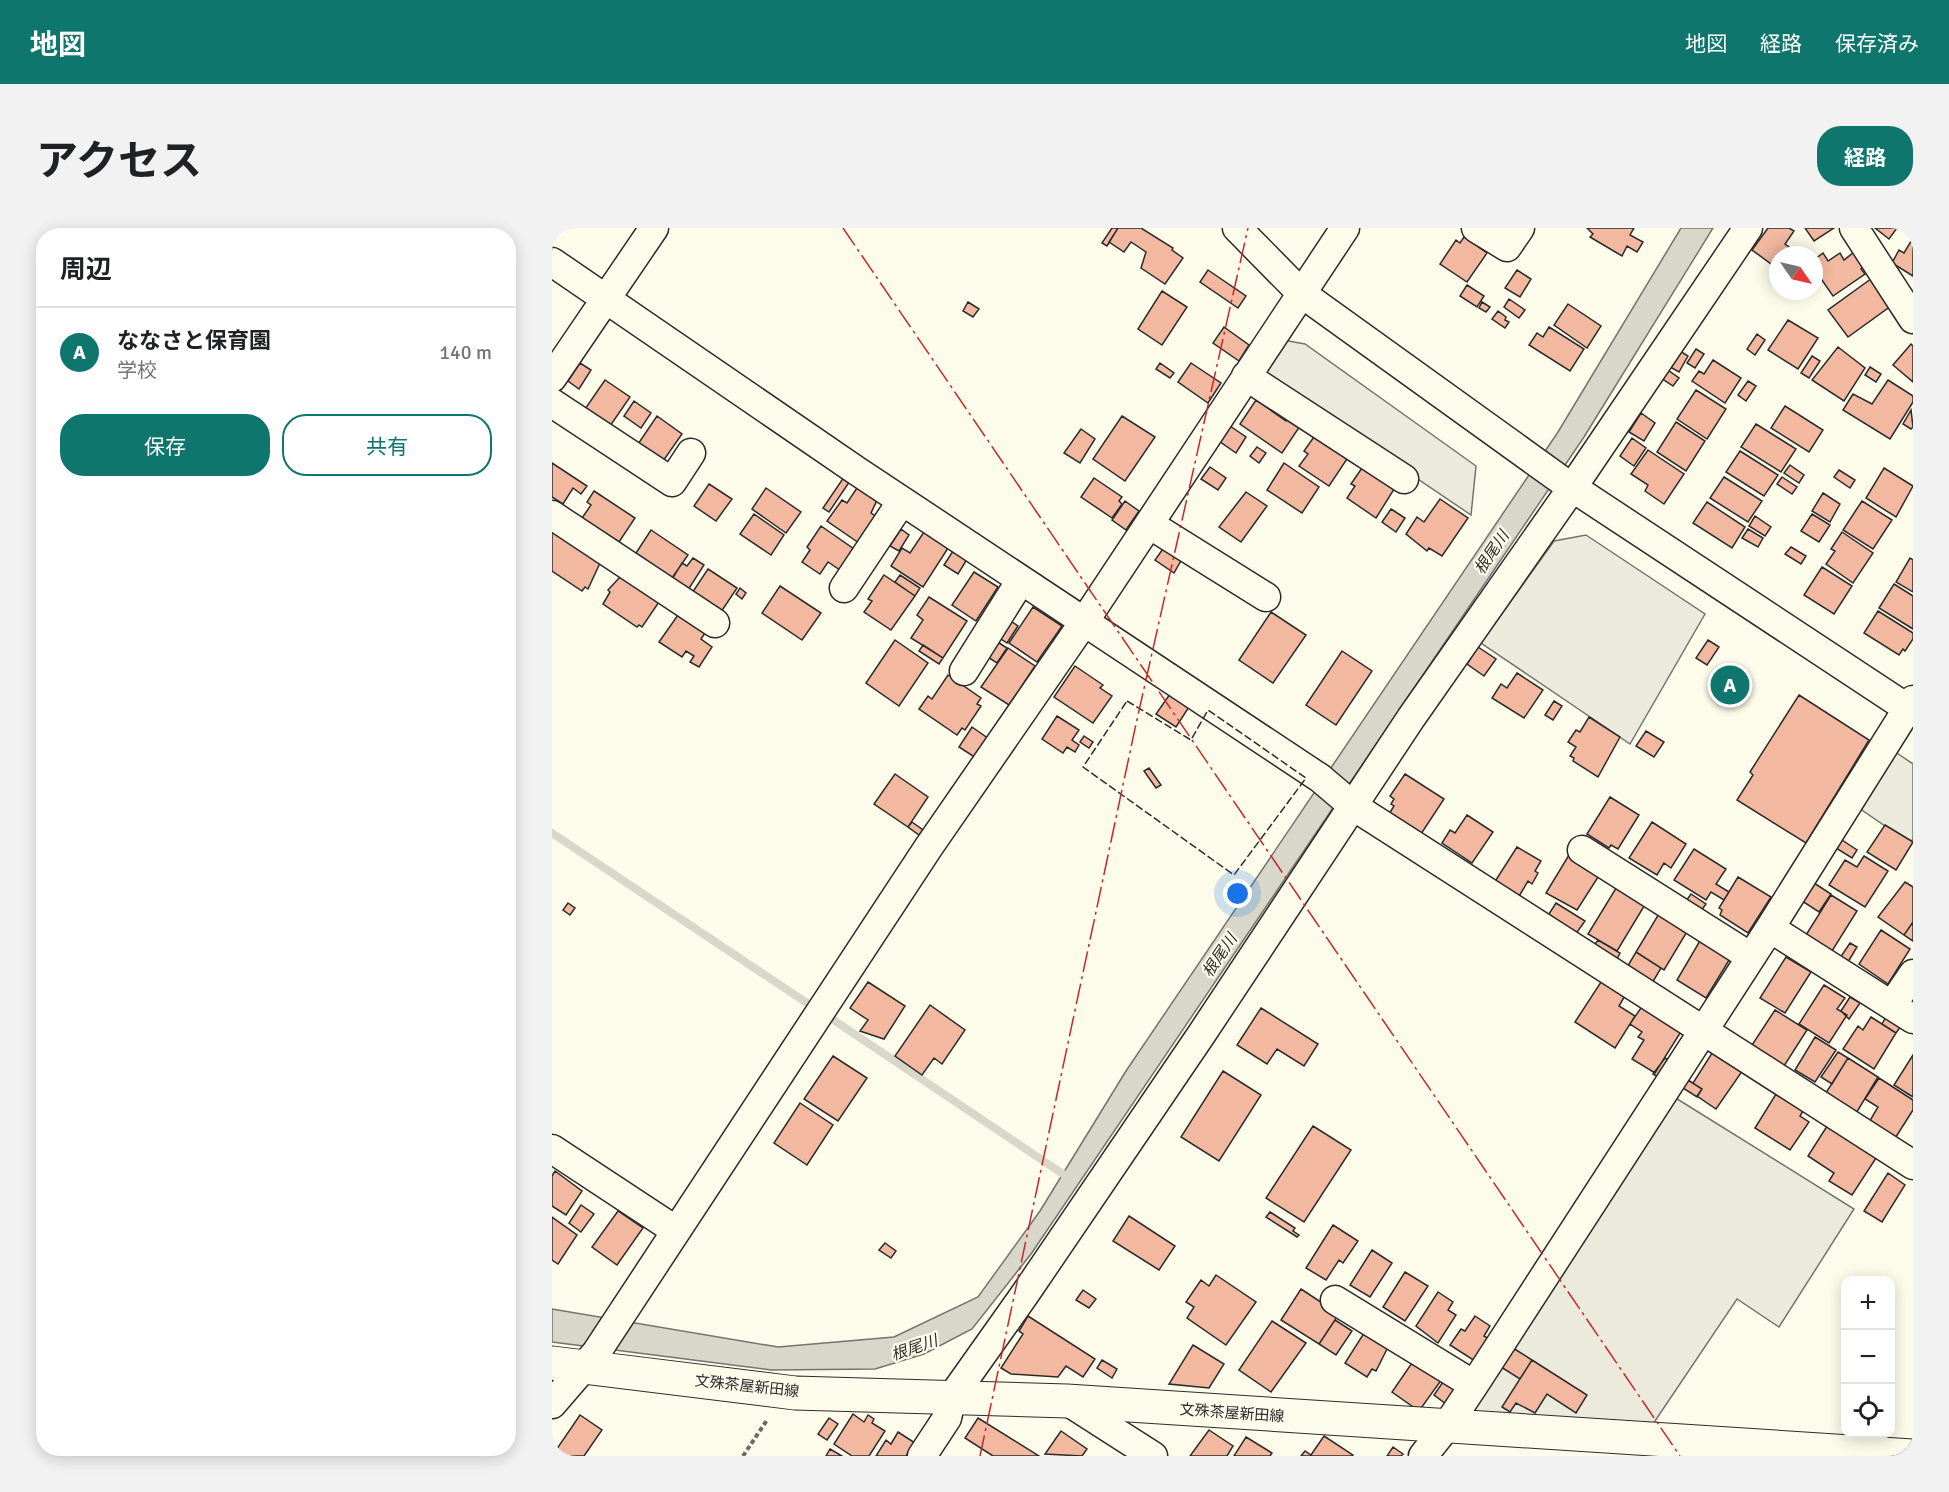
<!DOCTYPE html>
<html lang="ja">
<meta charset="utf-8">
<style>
:root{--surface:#fff;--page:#f2f2f2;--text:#202124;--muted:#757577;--line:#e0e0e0;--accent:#0f766e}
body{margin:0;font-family:Signika,"Noto Sans JP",sans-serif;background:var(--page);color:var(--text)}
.controls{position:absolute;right:18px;bottom:18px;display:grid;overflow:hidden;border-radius:12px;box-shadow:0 3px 15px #0003}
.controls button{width:54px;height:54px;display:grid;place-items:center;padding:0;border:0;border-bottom:2px solid var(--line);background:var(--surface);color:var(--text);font:30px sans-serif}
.compass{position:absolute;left:1217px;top:18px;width:54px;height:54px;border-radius:50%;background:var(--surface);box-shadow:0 3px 15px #0003;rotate:124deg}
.you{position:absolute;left:686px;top:666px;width:21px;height:21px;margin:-15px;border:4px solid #fff;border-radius:50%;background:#1a73e8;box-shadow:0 0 0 9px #1a73e833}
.badge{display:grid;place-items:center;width:39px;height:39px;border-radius:50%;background:var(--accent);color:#fff;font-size:20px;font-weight:700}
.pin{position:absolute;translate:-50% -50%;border:3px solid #fff;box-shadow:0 2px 6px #0006}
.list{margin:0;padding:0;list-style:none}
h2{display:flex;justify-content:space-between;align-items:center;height:78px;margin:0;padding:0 24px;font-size:26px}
h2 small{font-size:20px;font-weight:400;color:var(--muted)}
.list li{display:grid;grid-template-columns:39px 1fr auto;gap:18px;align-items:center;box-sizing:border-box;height:90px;padding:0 24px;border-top:2px solid var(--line)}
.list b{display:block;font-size:22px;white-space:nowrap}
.list p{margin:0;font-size:20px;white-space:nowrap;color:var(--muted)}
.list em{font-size:20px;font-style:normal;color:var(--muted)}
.actions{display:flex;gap:12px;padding:18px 24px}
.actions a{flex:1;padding:14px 0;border:2px solid var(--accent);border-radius:24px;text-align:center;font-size:21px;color:var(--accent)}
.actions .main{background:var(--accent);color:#fff}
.icon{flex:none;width:33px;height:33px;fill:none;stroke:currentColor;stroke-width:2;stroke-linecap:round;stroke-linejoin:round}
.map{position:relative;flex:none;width:1361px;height:1228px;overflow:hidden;border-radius:24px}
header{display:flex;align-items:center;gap:36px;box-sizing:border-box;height:84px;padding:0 30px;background:var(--accent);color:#fff}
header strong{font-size:28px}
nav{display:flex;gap:33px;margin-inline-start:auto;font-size:21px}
.intro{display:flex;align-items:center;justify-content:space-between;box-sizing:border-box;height:144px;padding:0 36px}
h1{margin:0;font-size:42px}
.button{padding:15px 27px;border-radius:24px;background:var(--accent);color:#fff;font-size:21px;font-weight:700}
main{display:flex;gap:36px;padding:0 36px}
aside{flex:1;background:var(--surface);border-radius:24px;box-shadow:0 3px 15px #0003}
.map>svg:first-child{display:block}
.green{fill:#ecebdb;stroke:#74746e;stroke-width:1.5}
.parking{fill:#eceadb;stroke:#74746e;stroke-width:1.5}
.water{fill:#d8d7c9;stroke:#74746e;stroke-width:1.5}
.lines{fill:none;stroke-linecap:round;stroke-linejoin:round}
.stream{stroke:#d8d7c9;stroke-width:8}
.building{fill:#f2b8a0;stroke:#2b2b2b;stroke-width:1.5}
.minor-casing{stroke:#2b2b2b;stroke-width:31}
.major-casing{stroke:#2b2b2b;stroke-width:35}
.path{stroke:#6a6964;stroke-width:4;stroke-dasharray:4.5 3;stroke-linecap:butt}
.minor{stroke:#fdfbea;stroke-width:28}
.major{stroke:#fdfbea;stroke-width:33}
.fence{stroke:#2b2b2b;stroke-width:1.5;stroke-dasharray:8 3;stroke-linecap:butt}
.power{stroke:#c62828;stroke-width:1.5;stroke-dasharray:21 4.5 3 4.5;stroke-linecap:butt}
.labels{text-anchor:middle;stroke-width:4.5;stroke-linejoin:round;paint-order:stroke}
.street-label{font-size:15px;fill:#2b2b2b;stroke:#fdfbea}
.water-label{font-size:16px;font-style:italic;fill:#2b2b2b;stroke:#fdfbea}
</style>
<header>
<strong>地図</strong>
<nav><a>地図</a><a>経路</a><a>保存済み</a></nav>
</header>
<div class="intro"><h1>アクセス</h1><a class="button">経路</a></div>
<main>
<aside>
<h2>周辺<small></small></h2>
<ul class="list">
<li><span class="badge">A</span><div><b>ななさと保育園</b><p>学校</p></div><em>140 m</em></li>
</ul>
<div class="actions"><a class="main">保存</a><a>共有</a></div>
</aside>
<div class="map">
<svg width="1361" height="1228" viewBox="0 0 1361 1228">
<rect width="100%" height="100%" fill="#fdfbea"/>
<path class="green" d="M731 112 753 116 924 238 919 287 709 145Z
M1034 307 1153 386 1078 516 929 415 1002 313Z"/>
<path class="parking" d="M1342 523 1361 536V611L1358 615 1304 578Z
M1122 869 1302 981 1227 1099 1185 1071 1101 1196 917 1188Z"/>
<path class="water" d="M1129 0H1161L1032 209 479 1026 420 1101 372 1126 323 1141 219 1142 0 1114V1081L226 1119 342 1109 426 1069 488 983 574 843 1006 204Z"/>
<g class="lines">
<path class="stream" d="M0 605 264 781
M274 787 517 950"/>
</g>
<path class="building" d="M560 0H566L555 18 550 15Z
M566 0H589L621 20 620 22 631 30 613 56 589 40 594 24 579 14 572 24 557 14Z
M1035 0H1082L1078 7 1091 14 1085 24 1075 18 1070 28 1038 9 1041 6Z
M1216 0H1237L1242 3 1233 16 1248 27H1226V41L1200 22Z
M1253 0H1282L1262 13Z
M1323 0H1345L1337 11Z
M912 9 935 25 915 54 888 36 904 12 908 15Z
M1361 10V48L1340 35 1347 22 1352 25Z
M1302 24 1312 39 1309 41 1313 46 1281 68 1265 45 1263 31 1271 25 1276 33 1288 25 1292 32Z
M656 42 694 68 686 80 648 54Z
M965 42 979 51 968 69 953 60Z
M1323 48 1343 75 1296 109 1276 82Z
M915 57 932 68 925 79 908 68Z
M610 63 635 79 610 117 586 101Z
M957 71 973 82 967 90 952 79Z
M416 74 427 81 421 89 411 83Z
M930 74 938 79 934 84 927 80Z
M1016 76 1049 98 1035 120 1002 97Z
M946 83 954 89 953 92 957 94 953 100 940 91Z
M1236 92 1266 110 1246 141 1216 122Z
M672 99 697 117 687 133 661 115Z
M997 99 1032 121 1018 143 977 117 985 105 991 109Z
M1205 106 1213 112 1203 127 1195 121Z
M1359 116 1361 118V154L1341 137Z
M1286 119 1313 140 1292 173 1260 152Z
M1123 120 1136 128 1127 144 1113 136Z
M1144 121 1152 126 1143 140 1135 135Z
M1260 128 1268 133 1257 150 1249 145Z
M1161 132 1189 150 1173 175 1140 153 1147 143 1152 146Z
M28 135 39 142 27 161 16 153Z
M608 135 622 145 618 150 604 141Z
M639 135 669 155 656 175 626 154Z
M1318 139 1329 146 1324 154 1313 147Z
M1113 140 1127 150 1121 158 1106 148Z
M53 152 78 169 56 201 31 184Z
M1336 152 1361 168V174L1338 211 1291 182 1301 166 1320 176Z
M1196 153 1204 158 1194 173 1186 167Z
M1144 162 1174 181 1155 211 1125 191Z
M704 172 734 193 738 187 750 195 730 225 688 196Z
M82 173 99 185 89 200 72 188Z
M1233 178 1271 202 1257 224 1219 200Z
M1359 182 1361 199 1359 201 1351 196Z
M1089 185 1103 195 1092 213 1077 204Z
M105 188 130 206 109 236 84 219Z
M570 188 603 209 573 253 541 231Z
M1124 194 1153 213 1134 243 1105 224Z
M1204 196 1244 221 1229 244 1189 219Z
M678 198 694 209 684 225 667 213Z
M529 201 543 211 528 235 512 225Z
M764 206 797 228 777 258 747 238 756 226 752 223Z
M1080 210 1094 220 1082 238 1068 228Z
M705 219 714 225 707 235 698 228Z
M1096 222 1132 246 1112 276 1093 263 1096 257 1079 246Z
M1188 223 1226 247 1212 268 1174 244Z
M0 235 35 258 29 266 21 260 11 276 0 269Z
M732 235 767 259 750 285 715 262Z
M812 237 844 258 824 290 795 270 803 258 799 256Z
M1238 237 1252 247 1247 255 1232 245Z
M658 239 674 250 666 262 649 251Z
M1332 240 1361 258 1344 289 1314 270Z
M1287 242 1303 252 1298 260 1282 249Z
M292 249 298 253 277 284 271 280Z
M1172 249 1210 273 1196 294 1158 270Z
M1230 249 1245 259 1240 266 1225 256Z
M542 250 570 269 567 273 570 276 560 290 529 269Z
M157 256 180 271 164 293 142 278Z
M307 257 326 270 319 285 325 289 307 315 275 293 290 272 295 275Z
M214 260 249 284 234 305 200 281Z
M42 263 83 290 67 314 30 290 39 277 35 274Z
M694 264 715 278 689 314 667 299Z
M1271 265 1288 276 1278 294 1260 283Z
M888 271 916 290 890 328 877 320 875 323 854 306 865 289 872 294Z
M573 273 587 283 574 302 560 292Z
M1310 273 1340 292 1321 321 1291 302Z
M1155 274 1193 299 1180 320 1141 295Z
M839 281 853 290 844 304 830 294Z
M202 286 232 307 219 327 188 306Z
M1260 286 1278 297 1267 314 1249 303Z
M1203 288 1219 299 1213 308 1197 298Z
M269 298 302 321 288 342 276 334 268 346 250 334 258 322 255 319Z
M349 301 357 307 347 323 338 318Z
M374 301 398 317 371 359 339 338 350 320 358 325Z
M1196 301 1211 310 1206 319 1190 310Z
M99 302 136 327 120 350 84 325Z
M0 303 48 335 36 361 33 359 30 363 0 343Z
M1290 304 1321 325 1301 355 1274 336 1283 323 1279 321Z
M613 318 631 329 622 345 603 332Z
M1239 319 1254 328 1249 336 1233 326Z
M403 320 417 328 406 346 392 337Z
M141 330 152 337 136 362 120 351 130 335 135 338Z
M1358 330 1361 332V364L1344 354Z
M1270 339 1300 358 1282 386 1252 367Z
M156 341 185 360 169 384 140 365Z
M422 344 446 359 424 393 400 377Z
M332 347 363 368 339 402 312 384 320 373 316 371Z
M348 347 368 360 363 368 343 354Z
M69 348 107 374 90 399 87 397 85 399 51 376 58 364 56 362Z
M1342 356 1361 368V401L1327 380Z
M228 358 269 385 250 412 210 385Z
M188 360 194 365 190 371 184 366Z
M377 369 415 393 391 430 359 410 371 392 365 387Z
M481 379 510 398 485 434 457 415Z
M1326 383 1361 405V411L1353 423 1351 421 1347 427 1312 405Z
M719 384 754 407 721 455 687 432Z
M126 387 153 405 149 411 160 419 147 439 138 434 142 428 134 423 130 429 107 414Z
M454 390 466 398 455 415 443 407Z
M441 411 455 420 445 435 431 426Z
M343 412 376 435 347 478 314 455Z
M1156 412 1167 419 1155 437 1144 430Z
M371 417 391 430 387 436 367 423Z
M926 419 944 431 932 448 915 436Z
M456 420 483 438 457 477 429 459Z
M790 423 820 443 784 497 754 477Z
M523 438 551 457 548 460 560 468 541 495 502 469Z
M965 445 991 462 972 490 940 470 949 456 955 460Z
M396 447 429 470 425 476 429 478 413 502 410 500 405 507 367 481 376 468 380 471Z
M618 466 637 479 624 499 604 486Z
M1247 467 1317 512 1254 615 1185 572 1201 547 1198 544Z
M1002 473 1010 478 1001 492 993 487Z
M505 488 527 502 520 512 527 517 523 524 515 519 511 525 490 511Z
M1037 489 1068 509 1046 549 1021 533 1022 530 1018 528 1024 519 1016 514 1024 502 1028 504Z
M420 499 437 511 424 530 407 519Z
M1094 503 1112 514 1102 529 1084 518Z
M532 508 541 514 537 520 528 514Z
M597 540 609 557 604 560 592 543Z
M343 546 376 569 356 599 322 576Z
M853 546 892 571 869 606 837 586 842 578 839 576 842 571 838 568Z
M1058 569 1087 587 1066 621 1059 617 1057 620 1035 606Z
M915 587 941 604 920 635 890 615 898 602 903 605Z
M360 594 371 602 367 607 356 599Z
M1100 594 1134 616 1119 640 1112 635 1105 647 1077 630Z
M1333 597 1361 614 1344 642 1315 624Z
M1290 612 1305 622 1300 630 1284 620Z
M965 619 989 633 983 643 986 645 980 656 976 653 966 670 942 655Z
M1142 621 1174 641 1164 656 1177 664 1172 672 1159 664 1154 672 1122 652Z
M1017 627 1048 646 1025 682 994 665Z
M1312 628 1336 643 1313 679 1277 657 1293 632 1305 639Z
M1186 649 1219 669 1196 705 1168 687 1170 682 1167 680Z
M1353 654 1361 659V694L1352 707 1326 689Z
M1262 655 1279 666 1267 684 1250 673Z
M1066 657 1094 675 1065 723 1036 706Z
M1139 666 1154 676 1149 683 1134 673Z
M1279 667 1305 683 1280 723 1254 707Z
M16 675 23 680 18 687 11 682Z
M1004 675 1033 693 1023 707 995 689Z
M1108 684 1136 702 1112 742 1084 724Z
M1361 694V713L1352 707Z
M1329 702 1358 721 1336 756 1307 736Z
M1149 711 1179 729 1154 770 1125 752Z
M1046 712 1068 725 1064 733 1041 719Z
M1298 715 1305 719 1296 734 1288 730Z
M1084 724 1109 740 1099 757 1074 741Z
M1234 729 1259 744 1233 785 1208 770Z
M1051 751 1074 766 1067 778 1083 788 1063 820 1023 794Z
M316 754 353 778 332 811 308 803 316 792 298 780Z
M1272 757 1293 770 1285 781 1295 787 1277 815 1247 796Z
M1298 769 1308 775 1297 791 1289 783Z
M378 777 413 802 390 836 382 830 370 847 343 828Z
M1091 777 1130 802 1103 845 1080 831 1092 812 1086 809 1090 804 1078 796Z
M709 780 766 816 752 838 725 821 715 836 685 817Z
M1223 782 1255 802 1232 838 1200 817Z
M1319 789 1344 805 1322 841 1291 821 1306 798 1311 802Z
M1334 789 1349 798 1344 805 1330 796Z
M1263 809 1284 822 1263 854 1243 842Z
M1162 822 1191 842 1164 881 1145 868 1150 861 1141 855Z
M1286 824 1296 830 1280 856 1269 849Z
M1361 827V869L1342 857Z
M281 828 315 850 286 893 252 871Z
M1113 830 1117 832 1106 849 1101 846Z
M1296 830 1326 849 1303 887 1272 868Z
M671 843 709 867 667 933 629 909Z
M1327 850 1361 872V882L1342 912 1316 896 1326 879 1313 871Z
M1136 852 1150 861 1145 869 1131 860Z
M1224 866 1251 883 1248 888 1257 894 1238 922 1203 900Z
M248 875 281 897 255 937 222 915Z
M1277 895 1326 927 1300 967 1277 953 1282 945 1256 928Z
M761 898 799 922 752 994 714 970Z
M3 943 30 963 14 987 0 978V948Z
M1336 945 1353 957 1330 994 1312 983Z
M29 977 42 986 29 1004 17 995Z
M66 983 91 1000 65 1037 40 1019Z
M718 984 743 1000 741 1003 747 1007 745 1009 714 989Z
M577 988 623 1018 607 1042 561 1013Z
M0 989 25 1007 6 1036 0 1032Z
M781 997 806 1013 791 1035 787 1032 774 1052 754 1040Z
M333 1015 344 1023 339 1030 327 1022Z
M820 1022 840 1035 818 1069 798 1057Z
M853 1044 876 1058 853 1093 831 1079Z
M664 1047 704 1074 674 1117 635 1090 642 1079 634 1074 649 1052 657 1058Z
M749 1061 787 1086 767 1116 729 1092Z
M531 1062 544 1071 537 1080 524 1072Z
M886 1064 901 1074 896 1082 904 1087 886 1115 864 1098Z
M476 1088 543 1131 531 1149 514 1138 506 1149 459 1146 449 1140 471 1106 467 1103Z
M923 1088 938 1098 932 1108 940 1113 926 1135 898 1117 909 1101 913 1103Z
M783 1092 800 1103 784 1127 767 1116Z
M720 1093 754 1115 719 1164 687 1142Z
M814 1102 837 1117 824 1143 820 1141 815 1149 793 1135Z
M641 1117 672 1136 657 1160 617 1156Z
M961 1120 980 1132 968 1151 949 1139Z
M550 1132 565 1141 560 1150 545 1140Z
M862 1132 890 1151 867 1183 840 1164Z
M980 1132 1035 1167 1024 1185 995 1166 983 1185 964 1175 958 1184 950 1179Z
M893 1151 905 1160 894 1176 882 1167Z
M301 1186 312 1194 316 1187 322 1191 320 1195 333 1203 317 1228H300L282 1216Z
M28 1187 50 1202 32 1228H0Z
M277 1190 286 1196 275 1212 266 1206Z
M426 1190 487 1228H441L413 1210Z
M657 1202 681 1218 675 1228H638Z
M509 1203 535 1221 530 1228 493 1226Z
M346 1204 363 1215 354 1228H324L334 1212 339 1216Z
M772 1208 801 1227 800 1228H749L753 1223 759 1227Z
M694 1209 720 1225 718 1228H682Z
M841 1219 851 1226 849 1228H835Z
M278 1221 290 1228H274Z"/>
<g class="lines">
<defs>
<path id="minor" d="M685 0 749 65 1009 252 1361 484
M924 0 955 19 968 0
M1302 0 1361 91
M0 34 305 243 768 550 801 578 1361 937
M694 148 852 251
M0 150 102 0
M0 175 120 254 139 225
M0 287 163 395
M597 296 714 369
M292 360 350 273
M412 443 469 352
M1030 622 1199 729
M1218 700 1361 791
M1340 777 1361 746
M0 921 123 1002
M783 1072 922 1157
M515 1173 601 1228
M0 1176 44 1125 376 620 532 394 793 0
M370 1228 395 1190 400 1169 473 1066 649 807 859 490 1020 260 1196 0
M871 1228 894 1199 922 1157 1218 700 1361 472"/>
<path id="major" d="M0 1135 243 1165 515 1173 1361 1228"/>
</defs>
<use href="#minor" class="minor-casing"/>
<use href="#major" class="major-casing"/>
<path class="path" d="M191 1228 215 1192"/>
<use href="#minor" class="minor"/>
<use href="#major" class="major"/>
<path class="fence" d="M575 473 639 512 656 482 754 550 682 647 531 539Z"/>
<path class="power" d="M291 0 1128 1228
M428 1228 584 496 696 0"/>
</g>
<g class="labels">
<g class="street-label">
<text transform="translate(195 1158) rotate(6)" y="5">文殊茶屋新田線</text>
<text transform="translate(680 1185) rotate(4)" y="5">文殊茶屋新田線</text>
</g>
<g class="water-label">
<text transform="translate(939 324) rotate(-56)" y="6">根尾川</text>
<text transform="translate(667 727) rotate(-56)" y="6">根尾川</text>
<text transform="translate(362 1119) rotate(-19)" y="6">根尾川</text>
</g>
</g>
</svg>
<div class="controls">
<button>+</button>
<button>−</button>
<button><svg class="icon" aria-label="locate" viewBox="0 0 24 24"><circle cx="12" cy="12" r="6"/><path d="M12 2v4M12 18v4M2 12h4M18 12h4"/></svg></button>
</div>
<svg class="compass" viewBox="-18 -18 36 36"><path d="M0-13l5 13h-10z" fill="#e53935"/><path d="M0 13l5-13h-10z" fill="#757577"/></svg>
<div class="you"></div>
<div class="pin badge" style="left:1178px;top:457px">A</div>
</div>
</main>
